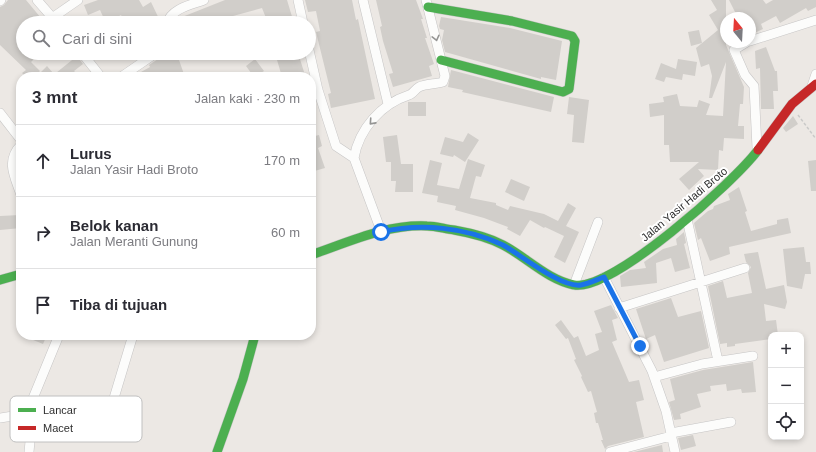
<!DOCTYPE html>
<html lang="id">
<meta charset="utf-8">
<style>
:root{--surface:#fff;--page:#f7f7f7;--text:#2b2b33;--muted:#7c7c81;--line:#e1e1e2}
body{margin:0;font-family:Helvetica,sans-serif;background:var(--page);color:var(--text)}
.controls{position:absolute;right:12px;bottom:12px;display:grid;overflow:hidden;border-radius:8px;box-shadow:0 2px 6px #0003}
.controls button{width:36px;height:36px;display:grid;place-items:center;padding:0;border:0;border-bottom:1px solid var(--line);background:var(--surface);color:var(--text);font:20px sans-serif}
.compass{position:absolute;left:720px;top:12px;width:36px;height:36px;border-radius:50%;background:var(--surface);box-shadow:0 2px 6px #0003;rotate:342deg}
.stop{position:absolute;width:12px;height:12px;margin:-9px;border:3px solid #1a73e8;border-radius:50%;background:#fff}
.stop.end{background:#1a73e8;border-color:#fff;box-shadow:0 1px 4px #0008}
.list{margin:0;padding:0;list-style:none}
h2{display:flex;justify-content:space-between;align-items:center;height:52px;margin:0;padding:0 16px;font-size:17px}
h2 small{font-size:13px;font-weight:400;color:var(--muted)}
.list li{display:grid;grid-template-columns:26px 1fr auto;gap:12px;align-items:center;box-sizing:border-box;height:72px;padding:0 16px;border-top:1px solid var(--line)}
.list b{display:block;font-size:15px;white-space:nowrap}
.list p{margin:0;font-size:13px;white-space:nowrap;color:var(--muted)}
.list em{font-size:13px;font-style:normal;color:var(--muted)}
.icon{flex:none;width:22px;height:22px;fill:none;stroke:currentColor;stroke-width:2;stroke-linecap:round;stroke-linejoin:round}
.map{position:relative;flex:none;width:816px;height:452px;overflow:hidden}
.search{position:absolute;background:var(--surface);box-shadow:0 2px 6px #0003;left:16px;top:16px;width:300px;height:44px;display:flex;align-items:center;gap:10px;box-sizing:border-box;padding:0 14px;border-radius:22px;color:var(--muted);font-size:15px}
.panel{position:absolute;background:var(--surface);box-shadow:0 2px 6px #0003;left:16px;top:72px;width:300px;height:268px;border-radius:16px}
.map>svg:first-child{display:block}
.building{fill:#d1ceca}
.lines{fill:none;stroke-linecap:round;stroke-linejoin:round}
.street-casing{stroke:#c6c5c5;stroke-width:10}
.fast-casing{stroke:#c6c5c5;stroke-width:10}
.jam-casing{stroke:#c6c5c5;stroke-width:10}
.path{stroke:#c9c9c8;stroke-width:1.5;stroke-dasharray:3 2;stroke-linecap:butt}
.street{stroke:#fcfcfb;stroke-width:9}
.fast{stroke:#4caf50;stroke-width:9}
.jam{stroke:#c62828;stroke-width:9}
.oneway{stroke:#959594}
.route{stroke:#1a73e8;stroke-width:5}
.labels{text-anchor:middle;stroke-width:4;stroke-linejoin:round;paint-order:stroke}
.street-label{font-size:11px;fill:#2e2e2e;stroke:#fff}
.key{fill:#fff;stroke:#c0c0c0;stroke-width:1}
.key-label{font-size:11px;fill:#2e2e2e}
</style>
<div class="map">
<svg width="816" height="452" viewBox="0 0 816 452">
<rect width="100%" height="100%" fill="#ece8e4"/>
<path class="building" d="M8 0H26L41 18 35 23H23V53H40L31 62 40 71 34 77H26L22 73 26 70 0 45V7L4 5Z
M98 0H139L143 7 151 2 161 23H125L121 15 106 23 100 10 88 15 84 5Z
M225 0H287L293 20 284 23H268L262 8 233 16 234 19 223 23H174L177 19Z
M305 0H352L356 20 358 19 375 99 331 108 328 94 331 93 316 32 320 31 316 11 308 12Z
M376 0H416L423 19H421L427 38H425L434 64 429 66 432 76 393 87 389 74 393 73 383 41 380 27 382 26Z
M711 0H726V45L744 87 743 104H740L738 126H744V139L724 138 723 151 719 150 718 170 698 169 704 176 689 190 679 179 699 162H670L669 145H664V115L650 117 649 104 664 102 663 97 677 94 680 106 697 107 699 100 710 104 706 115 723 116 726 62 712 98H709L712 76 709 64 701 67 696 48 718 30 709 15 717 10Z
M729 0H763L766 4 773 0H816V7L808 11 806 8 780 23 776 16 761 24 763 29 750 35V18H738Z
M441 17 510 28 562 41 556 80 541 77V79L445 52 442 40 444 30 440 29 439 26Z
M699 30 702 43 691 46 688 32Z
M766 47 775 71H777L778 91H773L774 109H761L760 68 756 69 755 51Z
M162 53H193L179 60 185 77H132L150 67 149 65 161 57Z
M275 53H298L305 75 282 77Z
M77 56 83 64 74 71 80 77H51Z
M255 59 264 71 254 77 246 66Z
M678 59 697 62 695 76 683 74 682 80 666 77 664 82 655 79 661 63 676 69Z
M47 66 53 73 49 77H36Z
M451 70 554 97 551 112 462 92 463 90 448 87Z
M569 97 589 100 584 143 572 142 574 115 567 114Z
M408 102H426V116H408Z
M793 116 798 124 786 132 783 128Z
M311 130H313L315 136 319 135 322 146 318 148 325 168 311 172Z
M468 133 479 140 465 162 454 155 453 157 440 154 445 137 463 142Z
M397 135 401 164H413V192H395L396 181H391V162H386L383 137Z
M468 159 485 165 481 177 476 176 470 198 496 203V205L508 210 510 206 544 214 558 221 568 203 576 208 566 226 579 232 565 263 554 257 564 236 545 227 544 228 530 220 520 236 507 229 508 227 484 218 455 210 456 206 437 202 438 196 422 193 430 160 442 163 437 185 459 189Z
M816 160V191H811L808 161Z
M511 179 530 187 524 201 505 192Z
M739 187 747 211 745 212 751 231 777 224V220L788 218 791 233 729 247 730 254 710 261 701 238 698 240 694 223 708 211 713 209 714 206 730 200 728 194Z
M20 215 21 228 0 230V216Z
M684 232 686 243 684 244 690 268 675 272 671 258 656 263 657 283 621 287 620 276 630 270 646 268 644 262 663 249 677 245 676 239Z
M804 247 806 262H810L811 274H805L802 289 787 286 783 249Z
M758 252 766 289 784 285 787 302 785 309 764 304 766 321 776 320 778 335H771V339L735 344V346L727 347V343L720 344 708 286 723 281 727 298 752 293 748 273 751 267 746 262 744 254Z
M671 298 678 317 701 311 709 348 664 362 655 335 646 339 636 309Z
M611 305 618 318 612 320 617 340 612 342 629 382 639 380 644 400 636 402 644 437 608 446 605 449 601 440H603L598 423H596L594 413 597 412 591 391 588 392 581 377 582 376 574 360 576 359 568 338 566 339 555 325 561 320 574 338 578 336 586 356 599 350 595 334 602 332 594 311Z
M21 335H47L43 344Z
M753 362 756 392 742 393 741 389 727 391 726 384 710 386 711 391 697 394 701 407 680 414 681 419 674 420 669 402 675 400 670 379 703 370Z
M693 435 696 446 681 450 678 438Z
M662 445 663 452H634Z"/>
<g class="lines">
<defs>
<path id="street" d="M37 0 57 23
M298 0 303 23
M363 0 388 104
M0 1 1 0
M52 18 78 0
M167 23C172 8 191 5 204 0
M750 41 816 20
M747 42 734 50 745 75 754 86 757 148
M309 50 318 90 336 146 354 158C359 129 381 104 409 95 413 94 415 89 419 87 425 84 436 84 443 82L445 76 426 0
M82 53 101 77
M121 77 156 53
M812 86 816 74
M0 113 21 140
M21 145C5 161 15 177 21 195
M354 158 381 231
M687 219 718 361
M604 277 652 371 666 411 675 452
M574 285 598 222
M619 308 745 268
M654 377 702 364 753 356
M29 408 96 425 104 424 108 418 133 335
M0 418 19 415 29 408 59 335
M671 433 731 422
M29 452 33 410
M610 452 671 436"/>
<path id="fast" d="M428 7 512 21 572 36 575 41 569 89 563 92 441 60
M311 255C349 242 387 224 427 226 436 226 445 229 454 230 471 233 488 237 503 245 526 257 548 280 574 285 612 292 735 181 758 150
M0 280 21 274
M217 452 243 379 255 335"/>
<path id="jam" d="M758 150 792 104 816 84"/>
</defs>
<use href="#street" class="street-casing"/>
<use href="#fast" class="fast-casing"/>
<use href="#jam" class="jam-casing"/>
<path class="path" d="M798 115 816 139"/>
<use href="#street" class="street"/>
<use href="#fast" class="fast"/>
<use href="#jam" class="jam"/>
</g>
<defs><path id="oneway-chevron" d="M-2-3.5L2.5 0L-2 3.5" fill="none" stroke-width="1.6" stroke-linecap="round" stroke-linejoin="round"/></defs>
<g class="oneway">
<use href="#oneway-chevron" transform="translate(436 38) rotate(76)"/>
<use href="#oneway-chevron" transform="translate(372 122) rotate(132)"/>
</g>
<g class="lines">
<path class="route" d="M381 232C421 223 465 227 503 245 521 255 561 288 581 285 588 284 596 280 604 277L640 346"/>
</g>
<g class="labels">
<g class="street-label">
<text transform="translate(684 204) rotate(-40)" y="4">Jalan Yasir Hadi Broto</text>
</g>
</g>
<rect x="10" y="396" width="132" height="46" rx="6" class="key"/>
<rect x="18" y="408" width="18" height="4" fill="#4caf50"/>
<rect x="18" y="426" width="18" height="4" fill="#c62828"/>
<g class="key-label">
<text x="43" y="414">Lancar</text>
<text x="43" y="432">Macet</text>
</g>
</svg>
<div class="controls">
<button>+</button>
<button>−</button>
<button><svg class="icon" aria-label="locate" viewBox="0 0 24 24"><circle cx="12" cy="12" r="6"/><path d="M12 2v4M12 18v4M2 12h4M18 12h4"/></svg></button>
</div>
<svg class="compass" viewBox="-18 -18 36 36"><path d="M0-13l5 13h-10z" fill="#e53935"/><path d="M0 13l5-13h-10z" fill="#7c7c81"/></svg>
<div class="stop" style="left:381px;top:232px"></div>
<div class="stop end" style="left:640px;top:346px"></div>
<div class="search"><svg class="icon" aria-label="search" viewBox="0 0 24 24"><circle cx="10" cy="10" r="6"/><path d="M15 15l6 6"/></svg>Cari di sini</div>
<section class="panel">
<h2>3 mnt<small>Jalan kaki · 230 m</small></h2>
<ul class="list">
<li><svg class="icon" aria-label="ahead" viewBox="0 0 24 24"><path d="M12 20V5M6 11l6-6 6 6"/></svg><div><b>Lurus</b><p>Jalan Yasir Hadi Broto</p></div><em>170 m</em></li>
<li><svg class="icon" aria-label="right" viewBox="0 0 24 24"><path d="M7 20v-9h11M14 6l5 5-5 5"/></svg><div><b>Belok kanan</b><p>Jalan Meranti Gunung</p></div><em>60 m</em></li>
<li><svg class="icon" aria-label="arrive" viewBox="0 0 24 24"><path d="M6 21V4h12l-3 4 3 4H6"/></svg><div><b>Tiba di tujuan</b></div></li>
</ul>
</section>
</div>
